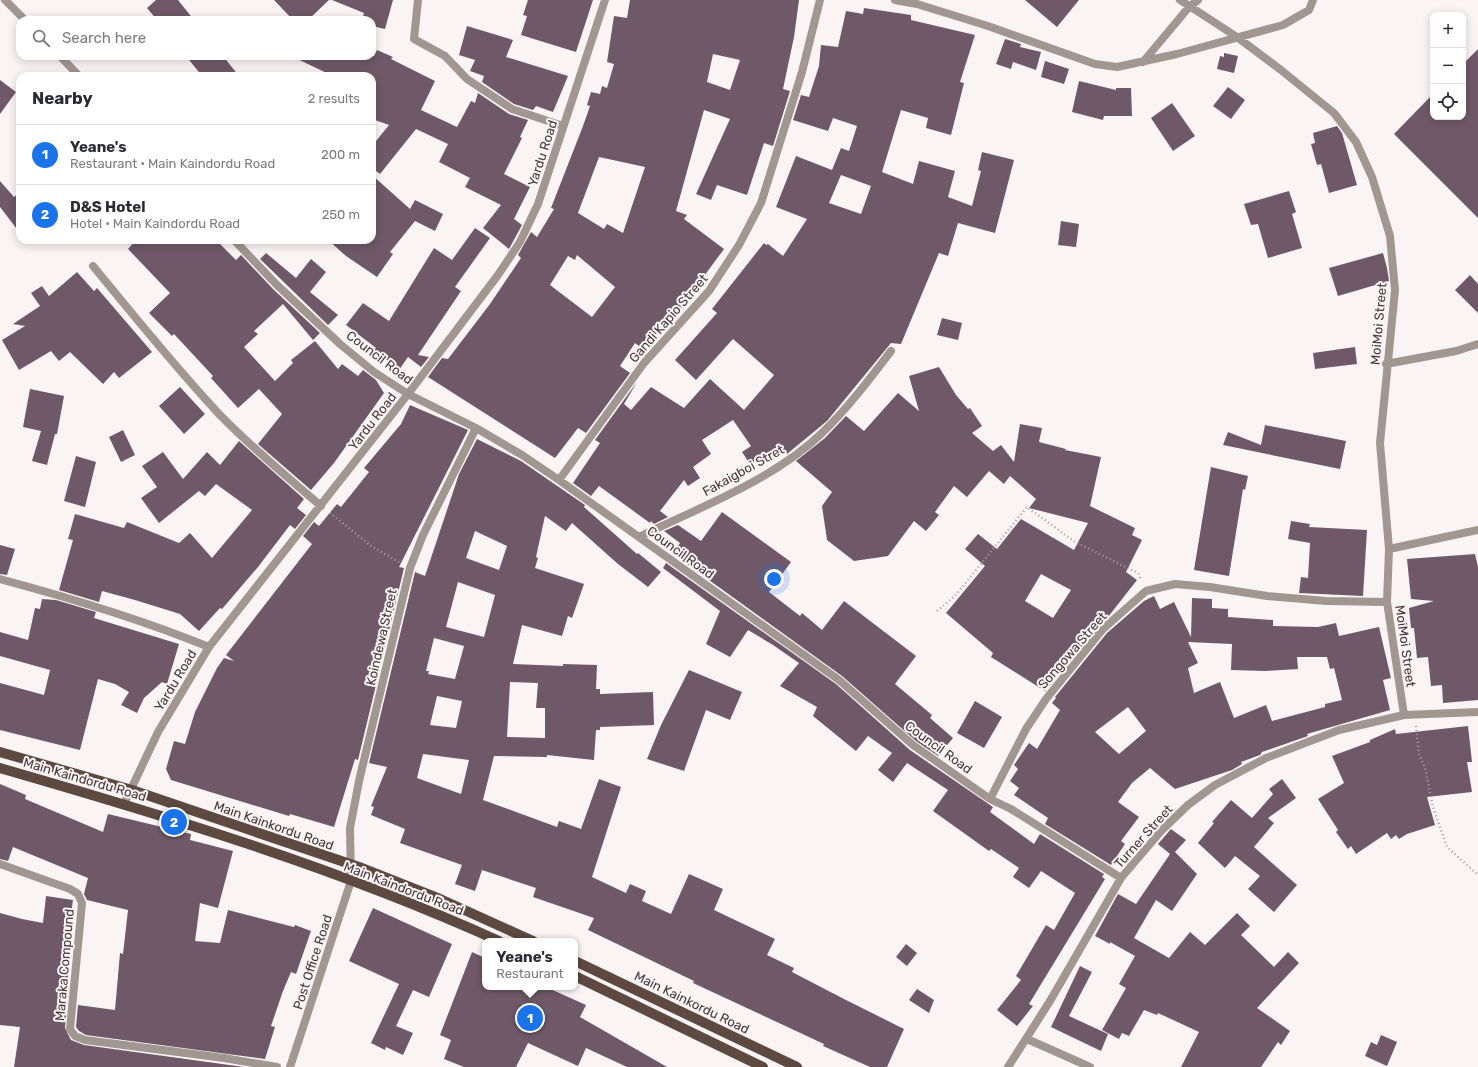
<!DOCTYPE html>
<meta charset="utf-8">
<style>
:root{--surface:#fff;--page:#f7f7f7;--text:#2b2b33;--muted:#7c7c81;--line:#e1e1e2;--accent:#1a73e8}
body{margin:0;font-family:Rubik,sans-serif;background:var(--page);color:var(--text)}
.controls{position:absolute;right:12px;top:12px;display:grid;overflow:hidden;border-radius:8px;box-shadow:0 2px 10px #0003}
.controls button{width:36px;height:36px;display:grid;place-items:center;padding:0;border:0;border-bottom:1px solid var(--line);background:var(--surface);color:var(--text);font:20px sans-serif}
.you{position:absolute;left:774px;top:579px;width:14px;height:14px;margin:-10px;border:3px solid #fff;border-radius:50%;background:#1a73e8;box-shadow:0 0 0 6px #1a73e833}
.badge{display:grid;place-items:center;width:26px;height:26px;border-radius:50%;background:var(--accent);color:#fff;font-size:13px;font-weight:700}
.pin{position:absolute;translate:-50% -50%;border:2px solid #fff;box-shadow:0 1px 4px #0006}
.popup{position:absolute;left:482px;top:938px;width:96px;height:52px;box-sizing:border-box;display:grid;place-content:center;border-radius:8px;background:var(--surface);filter:drop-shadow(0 1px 3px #0005);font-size:13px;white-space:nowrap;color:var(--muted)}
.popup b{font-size:15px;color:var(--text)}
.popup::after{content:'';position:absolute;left:50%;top:100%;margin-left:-8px;border:8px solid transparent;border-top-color:var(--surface)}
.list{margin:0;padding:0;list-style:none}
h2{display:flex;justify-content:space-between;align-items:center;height:52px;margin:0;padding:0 16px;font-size:17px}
h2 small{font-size:13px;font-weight:400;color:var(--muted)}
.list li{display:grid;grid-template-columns:26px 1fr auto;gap:12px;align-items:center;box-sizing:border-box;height:60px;padding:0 16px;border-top:1px solid var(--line)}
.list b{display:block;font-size:15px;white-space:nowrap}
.list p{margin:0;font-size:13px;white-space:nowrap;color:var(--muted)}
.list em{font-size:13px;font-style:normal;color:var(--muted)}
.icon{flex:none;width:22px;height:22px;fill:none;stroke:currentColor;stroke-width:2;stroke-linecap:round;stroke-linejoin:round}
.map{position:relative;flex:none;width:1478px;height:1067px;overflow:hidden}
.search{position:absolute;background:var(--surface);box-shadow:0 2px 10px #0003;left:16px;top:16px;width:360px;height:44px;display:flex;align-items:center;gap:10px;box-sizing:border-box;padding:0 14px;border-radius:12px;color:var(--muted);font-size:15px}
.panel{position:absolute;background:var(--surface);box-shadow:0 2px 10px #0003;left:16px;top:72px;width:360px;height:172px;border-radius:12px}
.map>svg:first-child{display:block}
.building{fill:#6f5968;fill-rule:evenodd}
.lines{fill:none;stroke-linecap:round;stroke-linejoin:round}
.path{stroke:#a79d9e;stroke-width:2.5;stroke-dasharray:1 3;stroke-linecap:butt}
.street{stroke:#a29690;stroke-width:8}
.primary{stroke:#5e4940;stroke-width:10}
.labels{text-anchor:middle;stroke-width:4;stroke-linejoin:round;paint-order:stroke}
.street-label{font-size:13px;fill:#46383a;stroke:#fbf4f4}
</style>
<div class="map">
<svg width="1478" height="1067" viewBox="0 0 1478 1067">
<rect width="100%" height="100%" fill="#fbf4f4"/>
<path class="building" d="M156 0H178L194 20H157L147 8Z
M274 0H329L308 20H293Z
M332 0H393L385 29 372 26V20H362L364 13Z
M528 0H593L576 52 521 35 527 16 523 15Z
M630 0H799L794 37 783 89 790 91 773 146 764 143 747 195 717 185 711 200 696 194 730 119 704 110 676 211 687 215 684 219 724 249 699 283 697 282 675 319 670 316 644 350 635 343 620 366 630 373 586 433 578 428 555 458 428 377 442 358 448 359 490 304 521 258 518 255 531 232 537 237 554 209 551 208 583 126 590 106 587 105 591 92 600 94 602 86 607 88 614 64 607 62 614 16 627 18ZM713 54 740 60 730 90 707 82ZM599 157 645 167 623 233 607 224 604 229 578 213ZM577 255 615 287 592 317 550 285 568 256 575 260Z
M1025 0H1079L1057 27Z
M864 8 911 15V20L975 35 960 82 964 83 951 135 926 128 928 118 901 110 882 172 913 184 919 161 955 171 948 197 972 206 981 171 978 170 982 152 1014 160 995 233 958 223 948 256 939 253 901 344 891 343 827 421 787 454 785 452 773 459 769 452 750 464 742 452 751 446 733 420 702 440 711 454 693 467 700 478 688 486 684 480 660 511 668 517 654 524 651 521 650 523 599 486 591 496 573 483 600 443 595 440 637 382 624 404 631 410 651 387 684 408 710 379 744 410 774 375 733 339 696 380 675 360 717 313 712 309 764 243 766 245 768 244 783 256 807 219 776 207 796 156 832 170 841 148 849 151 857 126 833 118 828 131 793 120 801 95 809 97 819 66 821 45 838 47 846 11 863 14ZM841 175 871 186 861 214 829 203Z
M467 26 513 40 506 57 568 76 553 112 536 106 533 110 514 104 482 82 484 76 470 71 475 60 459 55Z
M1005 39 1021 44 1020 47 1041 52 1036 70 1013 62 1011 69 996 64Z
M1478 49V218L1394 134 1433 94V117H1463V64Z
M377 50 393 57 391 59 435 81 421 110 457 127 471 101 475 103 478 93 509 114 528 120 520 137 522 138 504 174 530 187 514 219 522 225 509 249 483 228 501 205 465 187 470 178 439 162 448 144 416 129 380 174 372 168V146L389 125 372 119V76H344L332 72 331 75 291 56H374Z
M1224 53 1238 56 1234 73 1217 69 1220 56 1224 57Z
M186 56H223L239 76H202Z
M1045 61 1069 69 1064 84 1041 77Z
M0 80 16 92 0 114Z
M1079 81 1116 90V88H1131L1132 116H1104L1103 120 1072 112Z
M1228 87 1245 100 1231 119 1213 106Z
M1172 103 1195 136 1173 151 1151 118Z
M1337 126 1342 133 1357 185 1329 193 1321 164 1317 165 1311 144 1315 143 1313 133Z
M372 175 410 209 415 200 443 214 435 231 415 221 390 252 393 254 377 277 346 256 328 240H372Z
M0 181 14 197 20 192V233L0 207Z
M1289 191 1296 212 1292 214 1302 248 1268 258 1258 224 1251 225 1244 204Z
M1061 221 1079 224 1076 247 1058 245Z
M475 228 490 238 455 287 461 291 418 355 429 357 421 367 408 357 399 370 374 350 376 348 346 325 363 303 389 321 434 248 452 260Z
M136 240H216L236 260 241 255 273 289 320 333 313 340 283 304 254 331 258 334 244 347 275 381 293 363 291 360 315 341 338 369 342 364 358 376 363 370 376 380 384 393 334 463 311 490 258 444 282 414 259 389 238 408 211 378 213 376 174 334 172 336 149 313 170 293 128 249Z
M266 253 296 278 311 259 326 272 310 292 338 315 328 325 260 259Z
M1383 253 1387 268 1389 281 1338 296 1329 268Z
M77 272 94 291 97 288 152 352 119 378 114 372 103 384 70 352 59 361 51 351 19 370 2 340 25 326 13 324 40 306 31 293 42 286 49 296Z
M1470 275 1478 284V313L1455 290Z
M942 318 962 323 958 340 937 335Z
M1355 347 1357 364 1315 369 1313 353Z
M939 367 956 395 968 409 970 408 982 426 972 433 993 451 1001 445 1014 462 1020 424 1042 428 1039 442 1066 449 1065 450 1101 457 1090 506 1135 528 1132 535 1142 540 1126 572 1137 580 1108 617 1110 616 1099 626 1045 691 991 657 993 653 946 613 985 566 965 549 978 534 997 549 1021 519 1074 550 1088 523 1029 508 1036 499 1010 476 1004 484 989 471 967 497 954 486 935 512 939 515 926 531 914 521 888 556 854 561 827 540 822 506 832 492 796 461 825 438 846 416 864 431 898 393 919 411 909 376ZM1041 574 1071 590 1053 618 1025 601Z
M180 387 205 414 184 434 159 406Z
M30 389 64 396 57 434H55L47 465 32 461 41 431 23 427Z
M410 405 468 430 399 567 404 568 358 760 355 759 334 827 290 814 289 816 171 780 166 769 174 741 185 744 195 712 217 668 224 658 234 661 226 655 312 544 303 536 314 522 319 526 337 504 341 507 369 472 364 468 401 424Z
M1265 425 1346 441 1340 469 1223 445 1228 432 1261 445Z
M123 430 135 455 121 462 109 437Z
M477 439 521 461 585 505 584 507 637 554 638 553 661 572 648 587 618 564 572 523 566 531 545 516 536 557 538 558 535 568 584 584 572 618 568 616 562 636 522 625 513 664 563 666V664L597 665 596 689H600V694L653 692 654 725 600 727V730H596L594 760 547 755V757L494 756 483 800 557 827 559 821 581 829 599 779 621 787 592 877 626 893 630 884 646 891 642 901 671 914 689 874 723 889 714 910 775 939 767 955 794 968 792 972 844 999 904 1029 887 1067H870L823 1046 824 1044 693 983 694 981 588 930 594 918 533 897 536 888 482 870 475 891 455 884 462 865 400 843 405 829 371 815 374 807 371 806 387 767 369 763 415 572 425 576 459 474ZM475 531 507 546 499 570 466 558ZM458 582 495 595 484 637 446 627ZM434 638 464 646 455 679 428 674 429 671H426ZM510 682 538 683 536 708H545V738L507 737ZM437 696 462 701 456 728 430 725ZM423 754 469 760 461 794 417 778Z
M239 441 304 499 297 508 306 515 295 529 290 525 258 567 222 609 220 608 199 631 180 614 135 600 102 591 99 602 59 590 73 540 68 539 75 514 124 528 127 522 179 543 190 533 212 558 252 510 216 484 205 496 199 491 159 523 141 498 157 487 142 466 163 452 183 479 207 452 220 465Z
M76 456 96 462 85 507 64 501Z
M1211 467 1248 476 1245 490 1243 489 1229 576 1194 570Z
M722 512 791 562 769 592 800 616 802 613 822 630 844 601 916 656 895 684 932 715 930 718 953 738 938 756 916 741 842 676 673 554 680 543 664 531 678 525 701 541Z
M1291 521 1310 524 1309 527 1367 530 1363 596 1299 593 1301 577 1308 578 1310 543 1288 539Z
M0 545 15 549 7 575 0 574Z
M1475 554 1478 567V700L1443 703 1442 685 1431 686 1428 657 1417 658 1414 628H1411L1409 608 1434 601 1411 599 1407 559Z
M666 563 836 684 910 750 993 807 990 812 1008 825 1034 844 1040 834 1104 874 1102 877 1105 879 1029 1004 1033 1006 1017 1026 997 1010 1021 980 1016 976 1046 925 1054 930 1075 893 1041 871 1029 888 1013 877 1019 868 991 849 989 851 933 811 948 790 907 763 893 782 878 770 892 753 868 736 856 751 813 716 817 707 780 686 799 663 773 645 748 630 730 657 706 644 720 611 663 568Z
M1154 596 1160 609 1174 602 1191 637 1192 598 1212 599V608L1228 609V617L1273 620V626L1318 627 1336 623 1339 636 1379 627 1391 678 1383 680 1390 710 1307 734 1308 736 1262 752 1260 755 1241 762 1242 764 1232 770 1175 789 1150 768 1132 783 1118 802 1139 817 1121 841 1125 844 1111 865 1045 824 1048 818 1014 795 1019 788 1010 781 1018 769 1014 765 1029 743 1037 749 1060 710 1052 703 1056 698 1055 697 1107 633 1144 601ZM1188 642 1232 644 1231 670 1265 671 1298 669 1297 657H1327L1330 669 1334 668 1342 700 1325 704V707L1272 721 1266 705 1234 718 1220 682 1194 693 1188 668 1198 663ZM1128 707 1146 731 1119 754 1095 732Z
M42 599 56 600 96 612 94 618 179 644 167 684 162 682 144 698 137 713 121 705 129 692 115 684 98 679 80 750 0 730V683L44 695 50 670 0 656V632L28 640 35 608 40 609Z
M689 670 742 692 730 720 706 710 684 771 647 759 661 725Z
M975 701 1002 717 984 748 957 733Z
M1468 726 1472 762H1467L1472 792 1427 797 1435 825 1407 834 1399 839 1396 835 1391 839 1387 833 1356 854 1351 846 1348 849 1336 832 1338 830 1318 799 1344 783 1332 756 1370 742V740L1395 729 1396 734Z
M1282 779 1296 798 1268 818 1274 823 1254 847 1297 885 1274 912 1248 889 1260 876 1235 856 1225 868 1198 843 1214 823 1212 822 1231 800 1252 818 1273 794 1269 789Z
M0 784 26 795 25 799 103 832 108 814 191 834 190 840 233 851 218 908 200 903 195 941 220 943 228 910 294 927 295 925 311 931 296 974 291 972 283 991 271 1026 275 1027 265 1059 86 1035 79 1031 76 1027 78 1005 115 1010 120 953 123 954 128 910 87 900 84 894 88 878 13 847 8 861 0 859Z
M1171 829 1186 840 1175 852 1197 874 1172 911 1156 900 1134 938 1169 958 1190 932 1205 945 1237 913 1250 926 1241 935 1274 967 1288 952 1299 963 1257 1008 1290 1031 1281 1045 1278 1042 1261 1067H1181L1199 1032 1158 1013 1157 1015 1144 1010 1129 1036 1122 1033 1119 1039 1102 1030 1126 988 1119 984 1135 956 1110 942V944L1095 936 1118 894 1136 904 1170 854 1158 844Z
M46 896 73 900 68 935 72 936V941L65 1003H67L65 1028 71 1040 84 1045 244 1067H14L20 1027 0 1025V913L22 919 43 923Z
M373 908 452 944 429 997 413 990 396 1026 413 1033 403 1055 386 1047 385 1050 371 1043 399 984 349 961Z
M906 944 917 953 907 966 896 957Z
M472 952 485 958V987H546L586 1005 580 1017 667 1067H627L586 1048 578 1066 528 1043 516 1067H464L444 1059 451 1040 440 1035Z
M1080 966 1092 972 1069 1016 1108 1034 1101 1051 1051 1027Z
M917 989 934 1000 929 1013 909 1000Z
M1381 1035 1397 1042 1387 1066 1365 1056 1371 1042 1377 1045Z"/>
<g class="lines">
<path class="path" d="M330 513 371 546 399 562
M937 611 955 596 1027 507 1075 542 1138 573 1141 580
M1416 726 1419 754 1425 768 1433 807 1447 847 1478 875"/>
<path class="street" d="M5 0 25 20
M418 0 414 39 445 56 467 79 512 109 563 126
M895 0 917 4 988 26 1095 64 1117 67 1177 54 1283 25 1309 10 1313 0
M1180 0 1237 37 1281 70 1334 113 1356 142 1372 177 1390 236 1395 290 1380 443 1389 549 1387 602 1404 715
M60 56 79 76
M1143 62 1189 7 1198 0
M234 240 277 285 340 344 374 372 408 394 476 428 522 455 559 480 839 680 913 745 990 799 1011 809 1121 878
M93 266C134 316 175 367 219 414 251 447 286 476 321 506
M1386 364 1456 351 1478 344
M559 480 644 363 709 291 739 245 761 203 802 72 820 0
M639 537C698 508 773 480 821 434 847 409 869 380 891 351
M1389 549 1478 530
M0 579C71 598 141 619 209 647
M990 799 1026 729 1046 699 1103 629 1146 591 1175 584 1210 587 1267 596 1326 601 1387 602
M124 804 158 732 209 647 408 394 498 275 520 242 538 204 605 0
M0 864 70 889 78 894 82 903 70 1029 75 1036 85 1040 224 1058 277 1067
M1027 1039 1090 1067
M290 1067 351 881 350 828 359 781 410 568 423 535 476 428
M1008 1067 1050 1001 1121 878 1162 830 1188 805 1215 785 1266 758 1339 730 1404 715 1478 712"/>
<path class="primary" d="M0 752 132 790 359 867 440 899 533 941
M0 768C170 817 338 868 499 941
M575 961 797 1067
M575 976 763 1067"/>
</g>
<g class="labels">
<g class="street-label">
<text transform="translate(542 153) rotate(-72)" y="5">Yardu Road</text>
<text transform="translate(668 318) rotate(-49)" y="5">Gandi Kapio Street</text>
<text transform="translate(1378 324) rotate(-85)" y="5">MoiMoi Street</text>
<text transform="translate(380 357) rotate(37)" y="5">Council Road</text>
<text transform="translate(372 421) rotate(-52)" y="5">Yardu Road</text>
<text transform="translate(743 470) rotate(-29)" y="5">Fakaigboi Stret</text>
<text transform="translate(681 552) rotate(36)" y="5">Council Road</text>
<text transform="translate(381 637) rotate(-77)" y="5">Koindewa Street</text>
<text transform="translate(1406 646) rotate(82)" y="5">MoiMoi Street</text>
<text transform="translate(1072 650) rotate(-49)" y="5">Songowa Street</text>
<text transform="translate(175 680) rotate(-59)" y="5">Yardu Road</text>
<text transform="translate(939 747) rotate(36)" y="5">Council Road</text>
<text transform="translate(85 779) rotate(16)" y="5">Main Kaindordu Road</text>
<text transform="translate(274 825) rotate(19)" y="5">Main Kainkordu Road</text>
<text transform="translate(1143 836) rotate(-48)" y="5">Turner Street</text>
<text transform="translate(404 888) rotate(21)" y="5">Main Kaindordu Road</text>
<text transform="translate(312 962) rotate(-72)" y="5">Post Office Road</text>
<text transform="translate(64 965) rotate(-85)" y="5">Maraka Compound</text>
<text transform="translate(692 1002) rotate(26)" y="5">Main Kainkordu Road</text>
</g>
</g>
</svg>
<div class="controls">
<button>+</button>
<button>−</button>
<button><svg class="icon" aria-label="locate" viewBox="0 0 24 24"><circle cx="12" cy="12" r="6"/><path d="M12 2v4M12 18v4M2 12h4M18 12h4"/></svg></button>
</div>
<div class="you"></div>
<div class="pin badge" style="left:530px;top:1018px">1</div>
<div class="popup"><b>Yeane's</b>Restaurant</div>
<div class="pin badge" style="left:174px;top:822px">2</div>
<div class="search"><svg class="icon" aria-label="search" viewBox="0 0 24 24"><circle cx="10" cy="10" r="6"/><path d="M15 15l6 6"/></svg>Search here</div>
<section class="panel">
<h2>Nearby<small>2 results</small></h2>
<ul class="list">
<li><span class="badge">1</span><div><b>Yeane's</b><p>Restaurant · Main Kaindordu Road</p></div><em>200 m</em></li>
<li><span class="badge">2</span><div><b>D&amp;S Hotel</b><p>Hotel · Main Kaindordu Road</p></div><em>250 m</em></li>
</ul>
</section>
</div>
